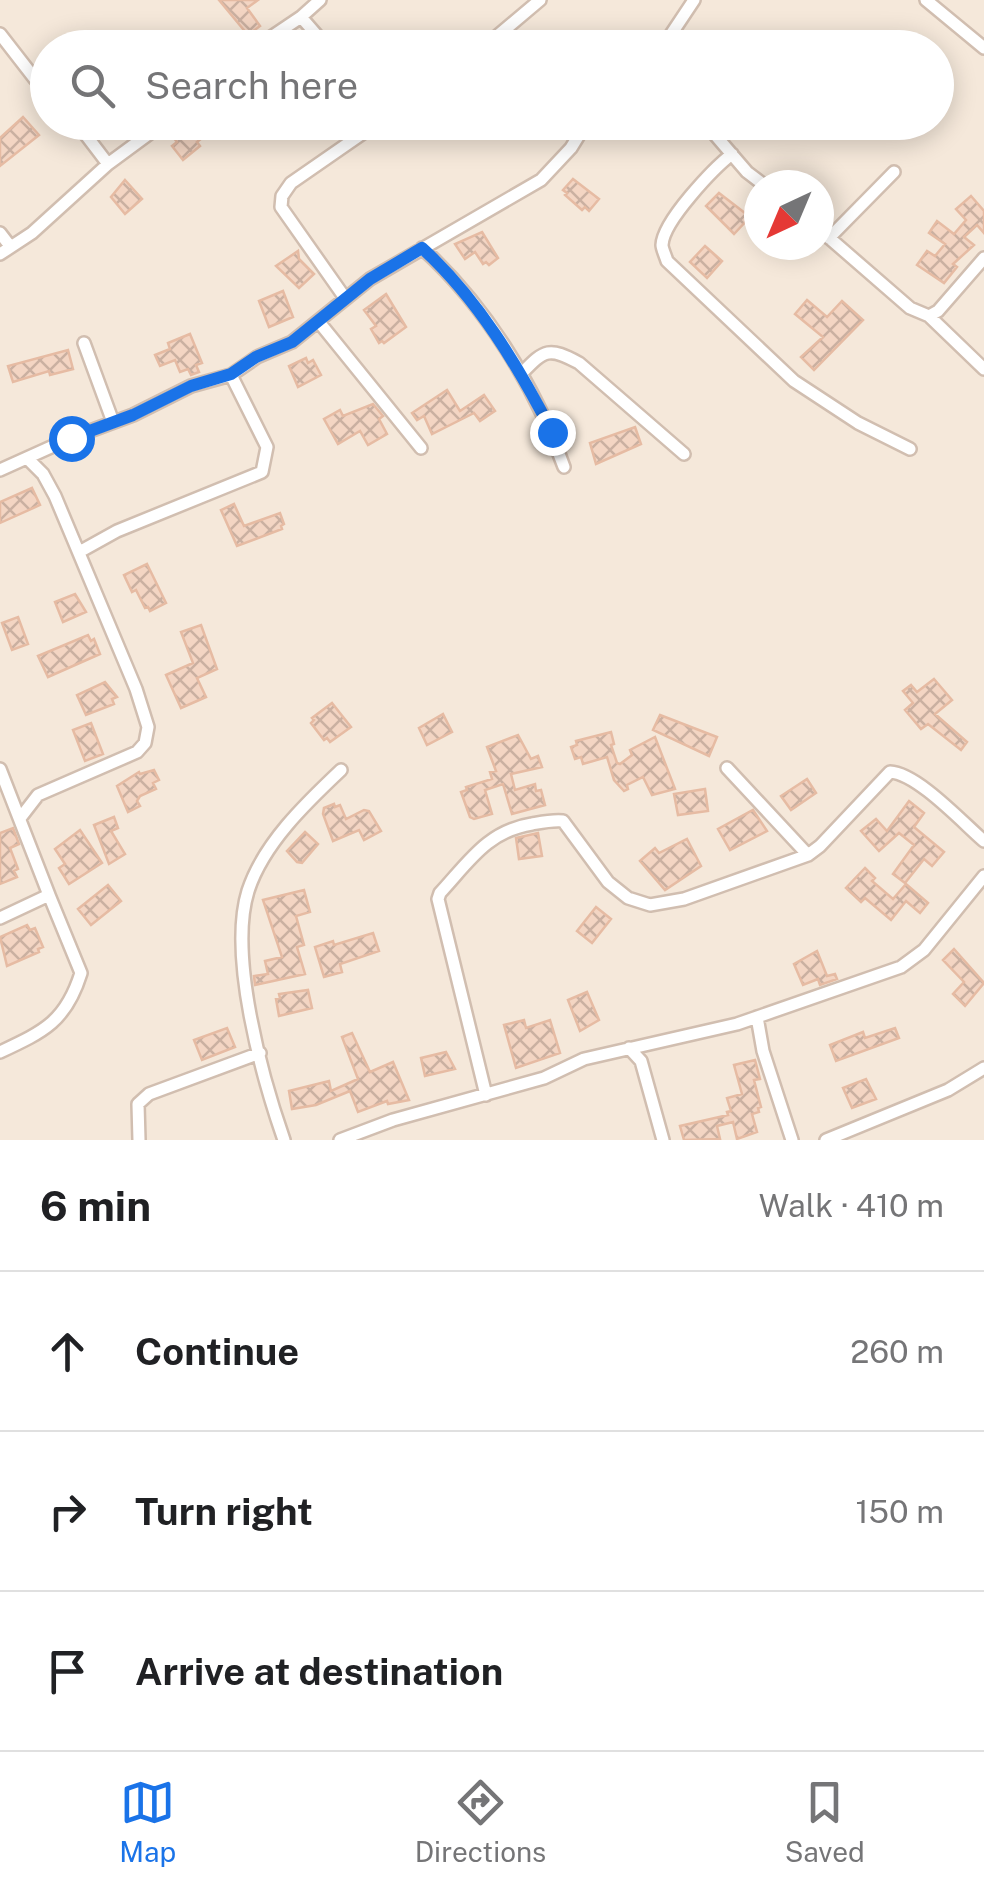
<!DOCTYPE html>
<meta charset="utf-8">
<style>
:root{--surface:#fff;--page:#f2f2f2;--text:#202124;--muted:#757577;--line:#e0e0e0;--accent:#1a73e8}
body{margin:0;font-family:"Public Sans",sans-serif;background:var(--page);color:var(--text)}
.compass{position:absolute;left:744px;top:170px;width:90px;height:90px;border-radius:50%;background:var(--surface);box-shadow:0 5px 25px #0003;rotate:224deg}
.stop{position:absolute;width:30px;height:30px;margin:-22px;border:8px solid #1a73e8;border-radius:50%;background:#fff}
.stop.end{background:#1a73e8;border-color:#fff;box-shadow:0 2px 10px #0008}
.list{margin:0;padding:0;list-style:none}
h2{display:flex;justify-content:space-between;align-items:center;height:130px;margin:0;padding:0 40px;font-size:42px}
h2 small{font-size:32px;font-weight:400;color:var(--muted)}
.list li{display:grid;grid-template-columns:65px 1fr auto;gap:30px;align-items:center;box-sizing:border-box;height:160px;padding:0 40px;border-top:2px solid var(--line)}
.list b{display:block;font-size:38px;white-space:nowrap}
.list em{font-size:32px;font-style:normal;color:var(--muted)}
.icon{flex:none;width:55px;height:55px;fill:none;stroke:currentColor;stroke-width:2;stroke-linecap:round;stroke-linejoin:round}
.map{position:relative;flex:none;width:984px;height:1140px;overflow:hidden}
.search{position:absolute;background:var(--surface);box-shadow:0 5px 25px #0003;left:30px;right:30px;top:30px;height:110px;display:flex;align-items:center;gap:25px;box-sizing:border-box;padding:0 35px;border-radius:55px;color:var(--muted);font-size:38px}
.sheet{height:610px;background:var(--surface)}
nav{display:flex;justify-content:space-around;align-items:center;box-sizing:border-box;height:140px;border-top:2px solid var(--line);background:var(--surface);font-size:28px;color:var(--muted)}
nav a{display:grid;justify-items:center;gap:5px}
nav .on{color:var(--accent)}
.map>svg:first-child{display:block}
.residential{fill:#f5e8da;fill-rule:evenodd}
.building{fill:url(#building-cross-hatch);stroke:#e6bba3;stroke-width:2.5}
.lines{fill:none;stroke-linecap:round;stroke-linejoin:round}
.minor-casing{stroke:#d1beb0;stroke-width:16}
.minor{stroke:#fff;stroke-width:11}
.route{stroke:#1a73e8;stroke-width:12}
</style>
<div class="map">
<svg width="984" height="1140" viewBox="0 0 984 1140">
<defs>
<pattern id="building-cross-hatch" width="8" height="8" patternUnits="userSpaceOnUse" patternTransform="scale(2.5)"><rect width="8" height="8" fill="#f3d5c3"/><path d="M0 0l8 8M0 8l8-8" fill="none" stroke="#cab0a1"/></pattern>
</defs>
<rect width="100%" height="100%" fill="#fdf6ec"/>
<path class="residential" d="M0 0H984V1140H0ZM48 48H936V122H48ZM759 185H819V245H759Z"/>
<path class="building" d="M219 0H258L247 8 260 26 248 35Z
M23 117 39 135 0 166V138Z
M193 122H222L197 142 200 146 183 160 172 146 177 142 173 137Z
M573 179 599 199 589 211 585 207 582 210 565 195 567 193 563 190Z
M125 180 142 199 125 214 111 197Z
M719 193 750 217 734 234 706 206Z
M971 196 984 211V233L977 225 964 237 974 245 953 264 957 267 944 283 917 265 927 251 935 256 945 244 929 233 937 221 954 234 966 220 956 209Z
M482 232 498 258 489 265 486 262 483 264 475 252 465 259 455 244Z
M705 246 722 261 707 278 690 262Z
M298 251 299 259 314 274 299 288 276 266Z
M283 291 293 317 269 327 259 301Z
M386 294 406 327 384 343 382 341 379 343 371 329 376 326 364 310Z
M807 300 827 317 842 301 863 320 814 370 801 357 823 337 795 314Z
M190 334 202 363 196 365 199 372 191 375 188 369 180 372 175 360 160 366 155 355 170 349 168 343Z
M68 350 73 369 50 375 49 371 13 382 8 366Z
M306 358 308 363 313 360 321 375 298 387 289 366Z
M447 390 460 411 484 395 495 411 480 421 474 413 432 434 424 416 417 420 412 413Z
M373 404 383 416 379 419 387 434 368 445 360 431 338 444 324 419 340 410 343 416Z
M635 427 641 444 596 464 590 443Z
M32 488 40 505 0 523V502Z
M234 504 244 526 280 513 284 524 281 526 282 529 237 546 221 510Z
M147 564 166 603 150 611 148 607 145 608 136 590 132 592 124 575Z
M75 594 86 612 63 622 55 602Z
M18 617 28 644 12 650 2 623Z
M201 625 217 669 197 678 206 697 181 708 166 675 193 663 181 632Z
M88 635 91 641 94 639 100 654 48 677 38 656Z
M934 679 952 700 935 714 967 742 961 750 928 724 921 729 905 710 913 703 903 691 911 685 917 692Z
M105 682 117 697 112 699 114 704 86 715 77 695Z
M332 703 351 727 330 742 327 738 324 740 311 723 314 720 312 718Z
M443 714 452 732 427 745 419 728Z
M660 715 717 737 709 756 653 730Z
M91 723 103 754 85 761 73 730Z
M611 732 614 744 611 745 617 763 620 764 632 755 630 750 655 737 675 789 652 795 643 777 627 785 628 789 624 791 614 780 607 757 583 764 581 757 575 759 571 747 577 745 576 741Z
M518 735 531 759 538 756 542 767 511 774 515 790 535 784 536 791 541 790 545 805 512 814 503 784 485 790 492 814 474 819 470 817 461 792 467 790 466 787 492 779 490 772 496 771 487 747Z
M154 770 159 780 153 783 156 789 140 796 137 801 140 806 128 812 117 786 139 772 140 774Z
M807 779 816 793 791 810 781 796Z
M705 789 708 811 678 815 674 794Z
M909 801 924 813 914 827 944 852 932 866 924 859 905 883 893 874 914 845 899 833 879 851 861 831 876 819 887 831Z
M334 804 335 807 340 805 346 819 364 810 369 811 381 831 364 840 359 830 333 841 323 814 324 808Z
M753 810 767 831 730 850 718 829Z
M114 817 118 828 111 831 125 854 109 864 94 825Z
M13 828 19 844 10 848 18 869 14 871 17 877 0 884V833Z
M80 830 102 863 69 884 59 868 65 864 55 849Z
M305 832 318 844 302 863 297 862 287 851Z
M538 833 542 856 519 859 516 838Z
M687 839 701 866 665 890 640 861 655 848 659 853Z
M865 868 875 878 872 881 893 899 906 884 928 903 920 913 906 901 891 920 865 898 861 902 846 888Z
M108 885 121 901 91 925 78 909Z
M304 890 310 912 296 916 304 945 297 947 305 974 255 985 254 976 268 974 265 961 282 957 263 900Z
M596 907 611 919 592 943 577 931Z
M27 925 30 930 35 928 43 947 38 949 39 952 7 966 0 937Z
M373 933 379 951 340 964 342 972 324 977 315 947 333 941 334 945Z
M954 949 984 983 965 1006 953 994 964 982 943 960Z
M817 951 827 976 835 974 837 979 820 985 818 979 803 985 794 964Z
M308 990 312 1008 279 1016 276 999 280 998 279 994Z
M587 992 599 1020 580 1031 568 1000Z
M524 1020 526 1028 550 1020 560 1053 516 1068 504 1025Z
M227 1028 235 1047 202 1060 194 1040Z
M895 1028 899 1038 836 1061 830 1045 863 1032 865 1038Z
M352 1033 370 1072 393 1062 409 1100 388 1104 387 1101 358 1112 350 1091 316 1105 292 1109 289 1091 329 1081 331 1091 358 1079 342 1037Z
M446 1052 455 1069 425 1076 421 1058Z
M755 1060 760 1079 754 1080 761 1107 758 1108 759 1112 752 1114 757 1132 737 1139 733 1122 717 1126 720 1139 684 1140 680 1126 728 1115 727 1112 731 1111 727 1098 742 1094 734 1065Z
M866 1079 876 1099 852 1108 843 1088Z"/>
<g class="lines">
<defs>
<path id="minor" d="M926 0 984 48
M301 17 320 0
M0 34 35 79 48 87
M255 48 301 17 328 48
M483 48 540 0
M662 48 694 0
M76 122 108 164
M704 122 747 172 764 185
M732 154C714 168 663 221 662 245 662 249 666 257 667 261L794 381 858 423 910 449
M819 229 910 308 929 316 938 311 984 258
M0 233 10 246
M829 238 894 172
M422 248C486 306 535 386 564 467
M0 254 32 233 108 164 165 122
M345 298 281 207 282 196 291 183 379 122
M929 316 984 369
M319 322 421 448
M84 343 113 422
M522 373C545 349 549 347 579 363L684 454
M0 470 71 438 133 415 191 386 231 375 257 357 292 342 370 279 541 180 571 148 587 122
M81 551 117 531 262 472 267 447 231 375
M727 768 808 855
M0 769 49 895 0 918
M21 817 38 795 137 752 145 743 148 727 136 689 55 496 43 474 28 459
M757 1017 763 1051 792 1140
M629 1048 641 1061 663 1140
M0 1052C45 1031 66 1021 81 973L49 895
M486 1095 438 899 440 893C468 863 487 831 532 824 543 822 552 820 563 821L608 882 628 898 650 905 684 899 808 855 820 846 890 772C917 773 963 823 984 841
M139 1140 138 1104 149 1094 260 1053
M284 1140C262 1077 228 955 248 891 263 844 306 803 341 770
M340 1140 393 1120 544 1078 584 1059 737 1024 901 967 924 950 984 876
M826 1140 948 1090 984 1068"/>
</defs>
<use href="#minor" class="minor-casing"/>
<use href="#minor" class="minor"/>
</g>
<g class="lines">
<path class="route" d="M71 438 133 415 191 386 231 374 256 357 292 342 370 279 422 248C478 299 518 366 552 432"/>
</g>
</svg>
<svg class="compass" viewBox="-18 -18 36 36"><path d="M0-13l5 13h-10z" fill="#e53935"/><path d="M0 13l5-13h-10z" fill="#757577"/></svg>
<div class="stop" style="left:71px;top:438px"></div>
<div class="stop end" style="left:552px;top:432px"></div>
<div class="search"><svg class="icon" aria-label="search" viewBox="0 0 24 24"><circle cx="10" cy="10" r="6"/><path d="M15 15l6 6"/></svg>Search here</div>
</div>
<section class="sheet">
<h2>6 min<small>Walk · 410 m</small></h2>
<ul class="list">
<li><svg class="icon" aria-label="ahead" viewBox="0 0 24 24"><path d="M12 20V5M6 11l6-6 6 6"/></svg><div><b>Continue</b></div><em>260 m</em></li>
<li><svg class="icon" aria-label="right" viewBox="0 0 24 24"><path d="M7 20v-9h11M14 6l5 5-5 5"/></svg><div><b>Turn right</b></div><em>150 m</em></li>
<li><svg class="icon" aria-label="arrive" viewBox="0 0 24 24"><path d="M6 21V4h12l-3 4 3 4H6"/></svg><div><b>Arrive at destination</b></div></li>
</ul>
</section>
<nav>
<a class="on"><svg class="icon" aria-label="map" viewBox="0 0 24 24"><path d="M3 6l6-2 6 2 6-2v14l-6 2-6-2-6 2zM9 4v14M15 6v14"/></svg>Map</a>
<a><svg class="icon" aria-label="directions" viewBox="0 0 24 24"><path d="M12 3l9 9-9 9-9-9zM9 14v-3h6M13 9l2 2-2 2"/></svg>Directions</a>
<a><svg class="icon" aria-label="saved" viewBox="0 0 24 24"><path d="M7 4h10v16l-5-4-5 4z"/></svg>Saved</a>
</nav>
